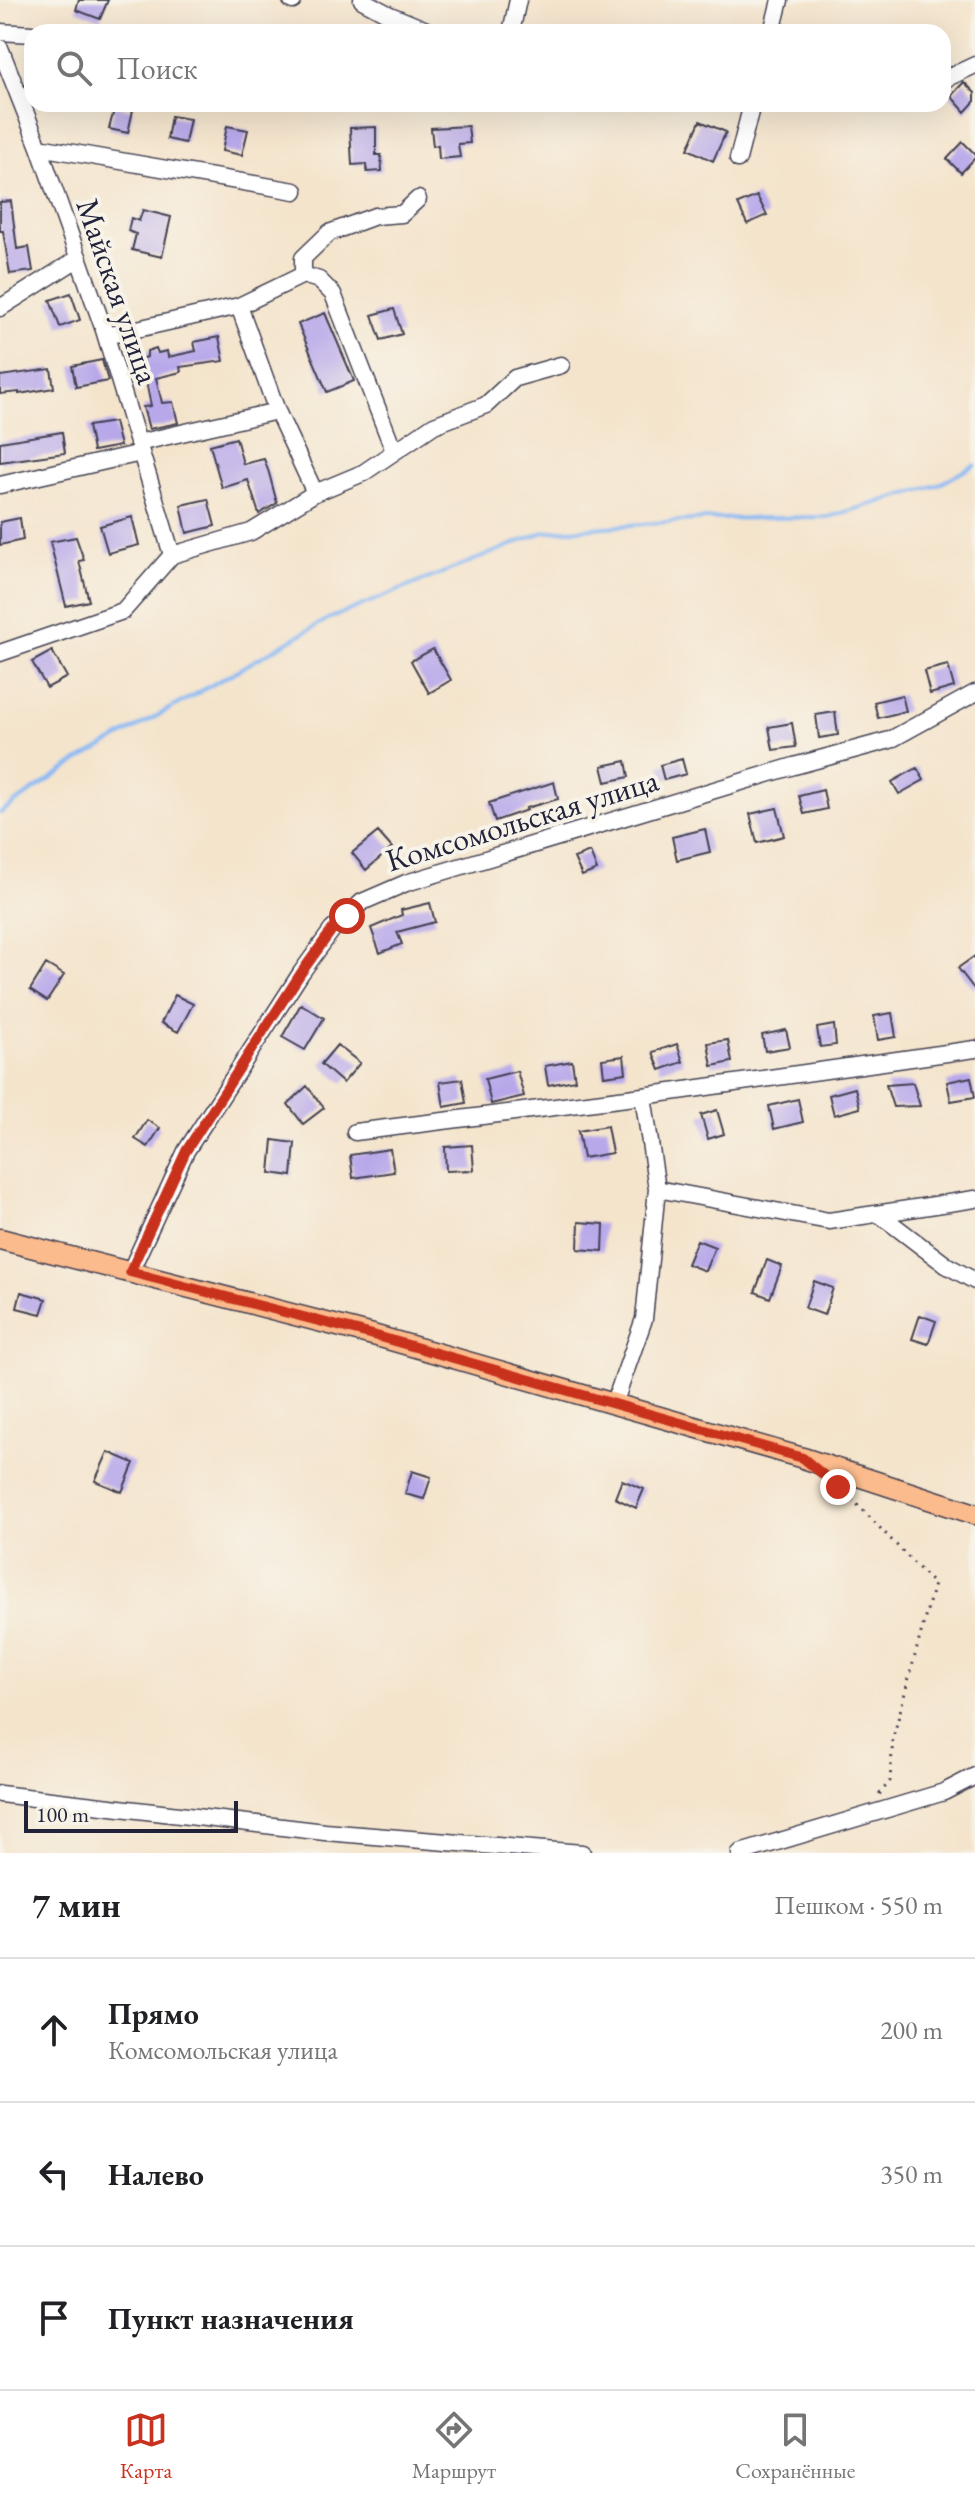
<!DOCTYPE html>
<html lang="ru">
<meta charset="utf-8">
<style>
:root{--surface:#fff;--page:#f2f2f2;--text:#202124;--muted:#757577;--line:#e0e0e0;--accent:#c8321e}
body{margin:0;font-family:"EB Garamond",serif;background:var(--page);color:var(--text)}
.scale{position:absolute;left:24px;bottom:20px;width:214px;box-sizing:border-box;padding-left:8px;border:4px solid #22223b;border-top:0;font-size:22px;line-height:28px;white-space:nowrap;color:#22223b;-webkit-text-stroke:6px #f7f3e8;paint-order:stroke}
.stop{position:absolute;width:24px;height:24px;margin:-18px;border:6px solid #c8321e;border-radius:50%;background:#fff}
.stop.end{background:#c8321e;border-color:#fff;box-shadow:0 2px 8px #0008}
.list{margin:0;padding:0;list-style:none}
h2{display:flex;justify-content:space-between;align-items:center;height:104px;margin:0;padding:0 32px;font-size:34px}
h2 small{font-size:26px;font-weight:400;color:var(--muted)}
.list li{display:grid;grid-template-columns:52px 1fr auto;gap:24px;align-items:center;box-sizing:border-box;height:144px;padding:0 32px;border-top:2px solid var(--line)}
.list b{display:block;font-size:30px;white-space:nowrap}
.list p{margin:0;font-size:26px;white-space:nowrap;color:var(--muted)}
.list em{font-size:26px;font-style:normal;color:var(--muted)}
.icon{flex:none;width:44px;height:44px;fill:none;stroke:currentColor;stroke-width:2;stroke-linecap:round;stroke-linejoin:round}
.map{position:relative;flex:none;width:975px;height:1853px;overflow:hidden}
.search{position:absolute;background:var(--surface);box-shadow:0 8px 32px #0002;left:24px;right:24px;top:24px;height:88px;display:flex;align-items:center;gap:20px;box-sizing:border-box;padding:0 28px;border-radius:24px;color:var(--muted);font-size:30px}
.sheet{height:536px;background:var(--surface)}
nav{display:flex;justify-content:space-around;align-items:center;box-sizing:border-box;height:112px;border-top:2px solid var(--line);background:var(--surface);font-size:22px;color:var(--muted)}
nav a{display:grid;justify-items:center;gap:4px}
nav .on{color:var(--accent)}
.map>svg:first-child{display:block}
.lines{fill:none;stroke-linecap:round;stroke-linejoin:round}
.stream{stroke:#89b9f4;stroke-width:4}
.building{fill:#b8a8ea}
.minor-casing{stroke:#423f51;stroke-width:19}
.major-casing{stroke:#423f51;stroke-width:23}
.path{stroke:#423f51;stroke-width:3;stroke-dasharray:2 6;stroke-linecap:butt}
.minor{stroke:#fff;stroke-width:16}
.major{stroke:#fbbb8d;stroke-width:20}
.route{stroke:#c8321e;stroke-width:10}
.labels{text-anchor:middle;stroke-width:8;stroke-linejoin:round;paint-order:stroke}
.street-label{font-size:32px;fill:#22223b;stroke:#f7f3e8}
</style>
<div class="map">
<svg width="975" height="1853" viewBox="0 0 975 1853">
<rect width="100%" height="100%" fill="#f7f3e8"/>
<filter id="ink" filterUnits="userSpaceOnUse"><feTurbulence type="fractalNoise" baseFrequency=".0125" numOctaves="2"/><feDisplacementMap in="SourceGraphic" scale="16" xChannelSelector="R" yChannelSelector="G"/><feConvolveMatrix kernelMatrix="1 2 1 2 8 2 1 2 1" color-interpolation-filters="sRGB"/></filter>
<filter id="wash" filterUnits="userSpaceOnUse"><feTurbulence type="fractalNoise" baseFrequency=".006" numOctaves="4" result="noise"/><feDisplacementMap in="SourceGraphic" scale="32" xChannelSelector="R" yChannelSelector="G"/><feGaussianBlur stdDeviation="1.8" result="paint"/><feColorMatrix in="noise" values="0 0 0 0 0 0 0 0 0 0 0 0 0 0 0 0 0 1.4 0 .05"/><feComposite in="paint" operator="in"/></filter>
<g filter="url(#wash)">
<rect width="100%" height="100%" fill="#f4e4cc"/>
<g class="lines">
<path class="stream" d="M0 813 76 762 328 619 544 532 705 519 828 517 938 485 975 465"/>
</g>
<g id="blocks">
<path class="building" d="M79 0H108L100 19 76 10Z
M964 82 975 93V101L965 112 951 96Z
M115 106 133 110 128 133 109 129Z
M171 116 190 119 185 143 167 139Z
M700 121 726 132 713 161 688 149Z
M227 126 248 130 242 155 222 151Z
M468 126 470 143 458 144 460 157 439 159 438 145 433 146 431 128Z
M376 127V155H381L382 171 367 172 366 164 352 165 350 128Z
M963 142 975 154V158L961 173 947 159Z
M757 196 767 215 747 224 738 204Z
M11 201 17 249 29 247 33 271 10 274 3 231H0V202Z
M143 210 171 217 162 257 132 250 136 234 128 231 131 218 139 221Z
M71 293 80 320 60 327 50 300Z
M394 309 402 334 381 340 372 315Z
M325 313 354 381 327 392 298 324Z
M219 337 224 361 180 367 181 372 156 378 162 403 173 402 178 423 149 429 143 407 151 406 146 381H143L138 360 147 357V351L156 348 158 353 167 351 168 357 196 351 194 342Z
M102 360 108 381 76 387 72 366Z
M51 369 54 388 19 394V392L0 394V376Z
M114 422 120 446 93 451 88 426Z
M62 432 65 453 0 462V442Z
M236 438 243 464 264 459 269 473 277 503 259 514 248 480 222 488 210 445Z
M208 499 215 526 187 533 181 505Z
M132 517 139 545 108 553 100 526Z
M20 518 23 540 0 545V522Z
M76 537 84 560 79 561 89 601 66 606 50 542Z
M433 649 451 680 429 693 411 661Z
M52 651 67 677 47 688 32 662Z
M948 665 954 687 930 694 924 671Z
M902 695 906 711 878 718 874 702Z
M835 712 838 735 819 738 816 715Z
M792 723 796 747 773 750 769 727Z
M682 759 686 774 664 780 660 765Z
M626 761 629 777 606 782 602 766Z
M917 768 924 780 899 794 892 782Z
M554 782 558 799 526 808 527 810 495 821 489 803Z
M823 790 827 809 804 814 799 796Z
M777 808 784 836 757 843 750 814Z
M705 829 710 852 677 860 672 837Z
M378 832 392 848 366 870 352 853Z
M590 852 597 870 582 876 574 858Z
M430 903 435 922 397 932 402 944 380 953 371 928 402 915 401 910Z
M975 956V990L958 968Z
M46 964 64 975 47 1001 30 990Z
M175 995 193 1004 178 1032 161 1023Z
M301 1004 324 1018 305 1050 282 1037Z
M892 1013 896 1037 878 1040 874 1016Z
M834 1025 836 1045 820 1047 817 1028Z
M786 1030 790 1047 765 1051 762 1035Z
M728 1040 732 1062 712 1066 708 1043Z
M677 1044 683 1062 660 1070 653 1052Z
M337 1045 360 1063 343 1083 321 1064Z
M624 1056 626 1073 604 1076 602 1059Z
M572 1061 575 1080 548 1085 545 1066Z
M517 1071 524 1096 491 1104 485 1079Z
M971 1077 975 1097 951 1101 947 1082Z
M462 1079 466 1103 444 1107 440 1082Z
M913 1083 920 1106 893 1107 886 1085Z
M307 1086 324 1108 303 1124 288 1104Z
M855 1088 860 1108 834 1115 829 1095Z
M798 1099 803 1122 774 1129 769 1106Z
M717 1110 724 1134 708 1139 701 1115Z
M147 1120 160 1128 148 1147 135 1139Z
M607 1126 612 1153 583 1158 578 1131Z
M273 1140 295 1143 292 1176 270 1173Z
M472 1145 474 1170 446 1171 445 1147Z
M390 1149 394 1172 353 1178 350 1155Z
M579 1222 604 1224 603 1251 578 1249Z
M697 1240 715 1247 705 1271 687 1264Z
M767 1260 782 1266 770 1298 755 1292Z
M814 1281 833 1288 824 1315 805 1308Z
M21 1292 46 1299 41 1314 17 1308Z
M920 1315 936 1321 928 1344 912 1339Z
M108 1452 134 1463 122 1492 95 1481Z
M412 1471 431 1477 424 1499 405 1494Z
M622 1480 644 1489 636 1508 615 1498Z"/>
</g>
</g>
<g filter="url(#ink)">
<use href="#blocks" fill-opacity="0" stroke="#423f51" stroke-width="2"/>
<g class="lines">
<defs>
<path id="minor" d="M291 0 293 1
M362 0 390 15 431 32
M0 32 32 34
M511 32 518 0
M772 32 780 0
M0 48 39 147 104 330 172 555
M943 80 975 65
M39 147 295 191
M738 159 752 104
M303 275V258L329 233 375 216 402 214 418 199
M239 306 277 411
M0 308 79 258
M106 336 239 306 303 275 319 280 333 294 394 451
M138 443 277 411 315 493
M0 485 141 453
M0 653 123 611 172 555 251 532 315 493 363 473 434 425 486 405 515 378 561 365
M355 1132 643 1096 975 1049
M657 1189 829 1221 975 1199
M879 1214 946 1265 975 1281
M130 1272 186 1151 301 973 332 930 362 902 406 883 794 766 890 740 975 693
M614 1404 644 1319 657 1189 643 1096
M0 1794 325 1832 582 1853
M740 1853 944 1792 975 1776"/>
<path id="major" d="M0 1239 373 1335 803 1458 975 1514"/>
</defs>
<use href="#minor" class="minor-casing"/>
<use href="#major" class="major-casing"/>
<path class="path" d="M839 1489 855 1502 934 1584 893 1738 890 1781 878 1796"/>
<use href="#minor" class="minor"/>
<use href="#major" class="major"/>
</g>
</g>
<g class="lines" filter="url(#ink)">
<path class="route" d="M347 916 332 930 301 973 186 1151 130 1272 373 1335 803 1458 838 1487"/>
</g>
<g class="labels">
<g class="street-label">
<text transform="translate(118 291) rotate(71)" y="11">Майская улица</text>
<text transform="translate(522 820) rotate(-17)" y="11">Комсомольская улица</text>
</g>
</g>
</svg>
<div class="scale">100 m</div>
<div class="stop" style="left:347px;top:916px"></div>
<div class="stop end" style="left:838px;top:1487px"></div>
<div class="search"><svg class="icon" aria-label="search" viewBox="0 0 24 24"><circle cx="10" cy="10" r="6"/><path d="M15 15l6 6"/></svg>Поиск</div>
</div>
<section class="sheet">
<h2>7 мин<small>Пешком · 550 m</small></h2>
<ul class="list">
<li><svg class="icon" aria-label="ahead" viewBox="0 0 24 24"><path d="M12 20V5M6 11l6-6 6 6"/></svg><div><b>Прямо</b><p>Комсомольская улица</p></div><em>200 m</em></li>
<li><svg class="icon" aria-label="left" viewBox="0 0 24 24"><path d="M17 20v-9H6M10 6l-5 5 5 5"/></svg><div><b>Налево</b></div><em>350 m</em></li>
<li><svg class="icon" aria-label="arrive" viewBox="0 0 24 24"><path d="M6 21V4h12l-3 4 3 4H6"/></svg><div><b>Пункт назначения</b></div></li>
</ul>
</section>
<nav>
<a class="on"><svg class="icon" aria-label="map" viewBox="0 0 24 24"><path d="M3 6l6-2 6 2 6-2v14l-6 2-6-2-6 2zM9 4v14M15 6v14"/></svg>Карта</a>
<a><svg class="icon" aria-label="directions" viewBox="0 0 24 24"><path d="M12 3l9 9-9 9-9-9zM9 14v-3h6M13 9l2 2-2 2"/></svg>Маршрут</a>
<a><svg class="icon" aria-label="saved" viewBox="0 0 24 24"><path d="M7 4h10v16l-5-4-5 4z"/></svg>Сохранённые</a>
</nav>
